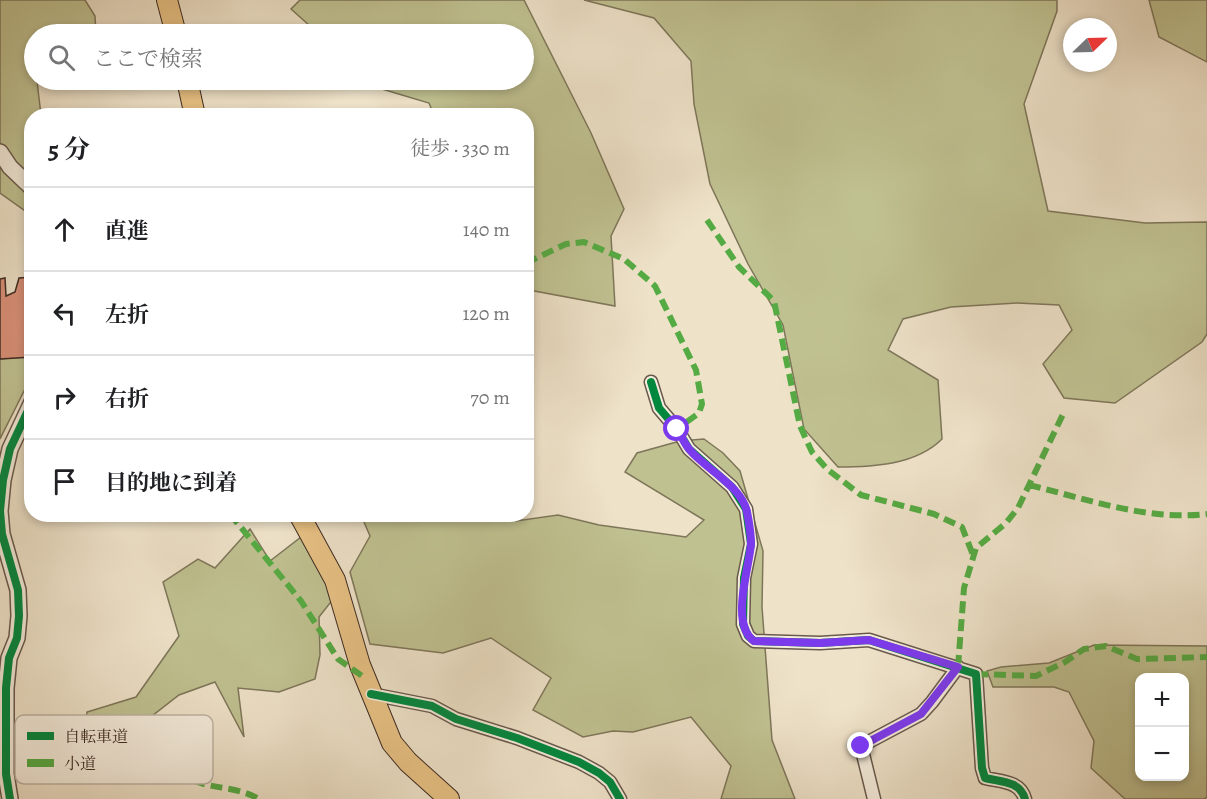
<!DOCTYPE html>
<html lang="ja">
<meta charset="utf-8">
<style>
:root{--surface:#fff;--page:#f6f6f6;--text:#202124;--muted:#757577;--line:#e0e0e0}
body{margin:0;font-family:Alegreya,"Noto Serif JP",serif;background:var(--page);color:var(--text)}
.controls{position:absolute;right:18px;bottom:18px;display:grid;overflow:hidden;border-radius:12px;box-shadow:0 3px 9px #0003}
.controls button{width:54px;height:54px;display:grid;place-items:center;padding:0;border:0;border-bottom:2px solid var(--line);background:var(--surface);color:var(--text);font:30px sans-serif}
.compass{position:absolute;left:1063px;top:18px;width:54px;height:54px;border-radius:50%;background:var(--surface);box-shadow:0 3px 9px #0003;rotate:67deg}
.stop{position:absolute;width:18px;height:18px;margin:-14px;border:4px solid #7c3aed;border-radius:50%;background:#fff}
.stop.end{background:#7c3aed;border-color:#fff;box-shadow:0 2px 6px #0008}
.list{margin:0;padding:0;list-style:none}
h2{display:flex;justify-content:space-between;align-items:center;height:78px;margin:0;padding:0 24px;font-size:26px}
h2 small{font-size:20px;font-weight:400;color:var(--muted)}
.list li{display:grid;grid-template-columns:39px 1fr auto;gap:18px;align-items:center;box-sizing:border-box;height:84px;padding:0 24px;border-top:2px solid var(--line)}
.list b{display:block;font-size:22px;white-space:nowrap}
.list em{font-size:20px;font-style:normal;color:var(--muted)}
.icon{flex:none;width:33px;height:33px;fill:none;stroke:currentColor;stroke-width:2;stroke-linecap:round;stroke-linejoin:round}
.map{position:relative;flex:none;width:1207px;height:799px;overflow:hidden}
.search{position:absolute;background:var(--surface);box-shadow:0 3px 9px #0003;left:24px;top:24px;width:510px;height:66px;display:flex;align-items:center;gap:15px;box-sizing:border-box;padding:0 21px;border-radius:33px;color:var(--muted);font-size:22px}
.panel{position:absolute;background:var(--surface);box-shadow:0 3px 9px #0003;left:24px;top:108px;width:510px;height:414px;border-radius:24px}
.map>svg:first-child{display:block}
.green{fill:#c0c191;stroke:#7e765a;stroke-width:1.5;fill-rule:evenodd}
.building{fill:#d99078;stroke:#3d2b23;stroke-width:1.5}
.lines{fill:none;stroke-linecap:round;stroke-linejoin:round}
.minor-casing{stroke:#69594c;stroke-width:15}
.tertiary-casing{stroke:#69594c;stroke-width:18}
.primary-casing{stroke:#3d2b23;stroke-width:22}
.minor{stroke:#f4ecdc;stroke-width:12}
.tertiary{stroke:#f4ecdc;stroke-width:15}
.primary{stroke:#e7c184;stroke-width:20}
.quiet{stroke:#55ab43;stroke-width:6;stroke-dasharray:12 6;stroke-linecap:butt}
.cycleway-casing{stroke:#f4ecdc;stroke-width:11}
.cycleway{stroke:#00873e;stroke-width:8}
.route{stroke:#7c3aed;stroke-width:8}
.key{fill:#f4ecdc;stroke:#bdb2a4;stroke-width:1.5}
.key-label{font-size:16px;fill:#3d2b23}
</style>
<div class="map">
<svg width="1207" height="799" viewBox="0 0 1207 799">
<rect width="100%" height="100%" fill="#eee2c9"/>
<filter id="stains"><feTurbulence type="fractalNoise" baseFrequency=".00333" numOctaves="4"/><feColorMatrix values="0 0 0 0 .2 0 0 0 0 .09 0 0 0 0 .02 0 0 0 .5 -.17"/></filter>
<radialGradient id="worn" r=".72"><stop offset=".6" stop-color="#630" stop-opacity="0"/><stop offset="1" stop-color="#630" stop-opacity=".3"/></radialGradient>
<path class="green" d="M0 0H85L95 16 96 34H34V80H40L37 81 41 115 32 116 31 215 0 193Z
M300 0H524L591 133 624 209 611 236 615 306 529 290 527 286 526 116 434 115 429 103 382 89 371 80H524V34H319L291 9Z
M584 0H1057V11L1024 104 1048 211 1145 223 1207 222V334L1202 342 1115 403 1064 398 1043 364 1072 330 1059 305 1017 303 951 307 903 319 888 350 938 380 942 439C916 465 873 467 838 467L804 429 783 325 748 264 710 184 694 104 691 61 654 18Z
M1149 0H1207V62L1159 37Z
M31 356V377L0 439V359Z
M704 439 723 453 740 471 763 551 762 607 772 740 795 799H721L731 766 691 717 633 732 613 731 583 737 533 710 551 678 491 638 443 653 370 644 350 572 370 536 361 515 512 514 516 521 558 515 599 525 686 537 704 520 625 472 637 453 680 441Z
M250 529 270 561 305 534 334 598 319 617 320 655 315 679 279 692 238 688 244 737 215 682 179 695 148 719 103 736 85 728 87 712 136 697 179 636 163 582 198 559 215 568Z
M1094 645 1207 646V797L1204 799H1125L1091 768 1094 741 1069 692 1054 687H993L987 671 1001 667 1049 663ZM1140 678H1184V776H1140Z"/>
<path class="building" d="M32 277V357L0 359V279L5 278 6 296 15 292 19 278Z"/>
<g class="lines">
<defs>
<path id="minor" d="M651 382 659 408 677 429 689 449 732 487 746 509 751 544 744 578 743 624 748 636 754 641 820 643 869 640 976 674 982 768 985 778C1002 782 1020 781 1025 799
M371 694 432 706 456 719 517 738 579 762 599 773 610 782 620 799
M874 799 861 746 921 714 932 702 958 667"/>
<path id="tertiary" d="M0 152 10 167 32 188
M10 799 6 774V688L9 658 17 638 19 616 18 590 2 534 0 511 3 480 10 449 32 402"/>
<path id="primary" d="M167 0 176 34
M187 80 195 116
M299 514 335 580 360 665 392 743 408 762 449 799"/>
</defs>
<use href="#minor" class="minor-casing"/>
<use href="#tertiary" class="tertiary-casing"/>
<use href="#primary" class="primary-casing"/>
<use href="#minor" class="minor"/>
<use href="#tertiary" class="tertiary"/>
<use href="#primary" class="primary"/>
<path class="quiet" d="M707 220 739 267 774 301 800 426 812 452 827 469 861 495 934 514 962 527 973 555
M526 263 566 244 584 242 624 259 655 286 696 370 702 404 699 413 677 429
M1029 485C1087 499 1147 521 1207 514
M230 514 301 601 338 659 365 678
M958 667 964 588 976 548 1006 523 1018 508 1065 410
M976 674 1036 676 1065 662 1084 649 1106 646 1137 659 1207 657
M170 754C190 797 223 779 259 799"/>
<defs>
<path id="cycleway" d="M651 382 659 408 677 429 689 449 732 487 746 509 751 544 744 578 743 624 748 636 754 641 820 643 869 640 976 674 982 768 985 778C1002 782 1020 781 1025 799
M371 694 432 706 456 719 517 738 579 762 599 773 610 782 620 799
M10 799 6 774V688L9 658 17 638 19 616 18 590 2 534 0 511 3 480 10 449 32 402"/>
</defs>
<use href="#cycleway" class="cycleway-casing"/>
<use href="#cycleway" class="cycleway"/>
</g>
<g class="lines">
<path class="route" d="M677 429C681 435 684 443 689 449 704 468 742 486 747 512 749 522 751 534 751 544 749 569 730 624 754 641L820 643 869 640 958 667 921 714 861 746"/>
</g>
<rect x="15" y="715" width="198" height="69" rx="9" class="key"/>
<rect x="27" y="732" width="27" height="8" fill="#00873e"/>
<rect x="27" y="759" width="27" height="8" fill="#55ab43"/>
<g class="key-label">
<text x="64" y="742">自転車道</text>
<text x="64" y="769">小道</text>
</g>
<rect width="100%" height="100%" filter="url(#stains)"/>
<rect width="100%" height="100%" fill="url(#worn)"/>
</svg>
<div class="controls">
<button>+</button>
<button>−</button>
</div>
<svg class="compass" viewBox="-18 -18 36 36"><path d="M0-13l5 13h-10z" fill="#e53935"/><path d="M0 13l5-13h-10z" fill="#757577"/></svg>
<div class="stop" style="left:677px;top:429px"></div>
<div class="stop end" style="left:861px;top:746px"></div>
<div class="search"><svg class="icon" aria-label="search" viewBox="0 0 24 24"><circle cx="10" cy="10" r="6"/><path d="M15 15l6 6"/></svg>ここで検索</div>
<section class="panel">
<h2>5 分<small>徒歩 · 330 m</small></h2>
<ul class="list">
<li><svg class="icon" aria-label="ahead" viewBox="0 0 24 24"><path d="M12 20V5M6 11l6-6 6 6"/></svg><div><b>直進</b></div><em>140 m</em></li>
<li><svg class="icon" aria-label="left" viewBox="0 0 24 24"><path d="M17 20v-9H6M10 6l-5 5 5 5"/></svg><div><b>左折</b></div><em>120 m</em></li>
<li><svg class="icon" aria-label="right" viewBox="0 0 24 24"><path d="M7 20v-9h11M14 6l5 5-5 5"/></svg><div><b>右折</b></div><em>70 m</em></li>
<li><svg class="icon" aria-label="arrive" viewBox="0 0 24 24"><path d="M6 21V4h12l-3 4 3 4H6"/></svg><div><b>目的地に到着</b></div></li>
</ul>
</section>
</div>
